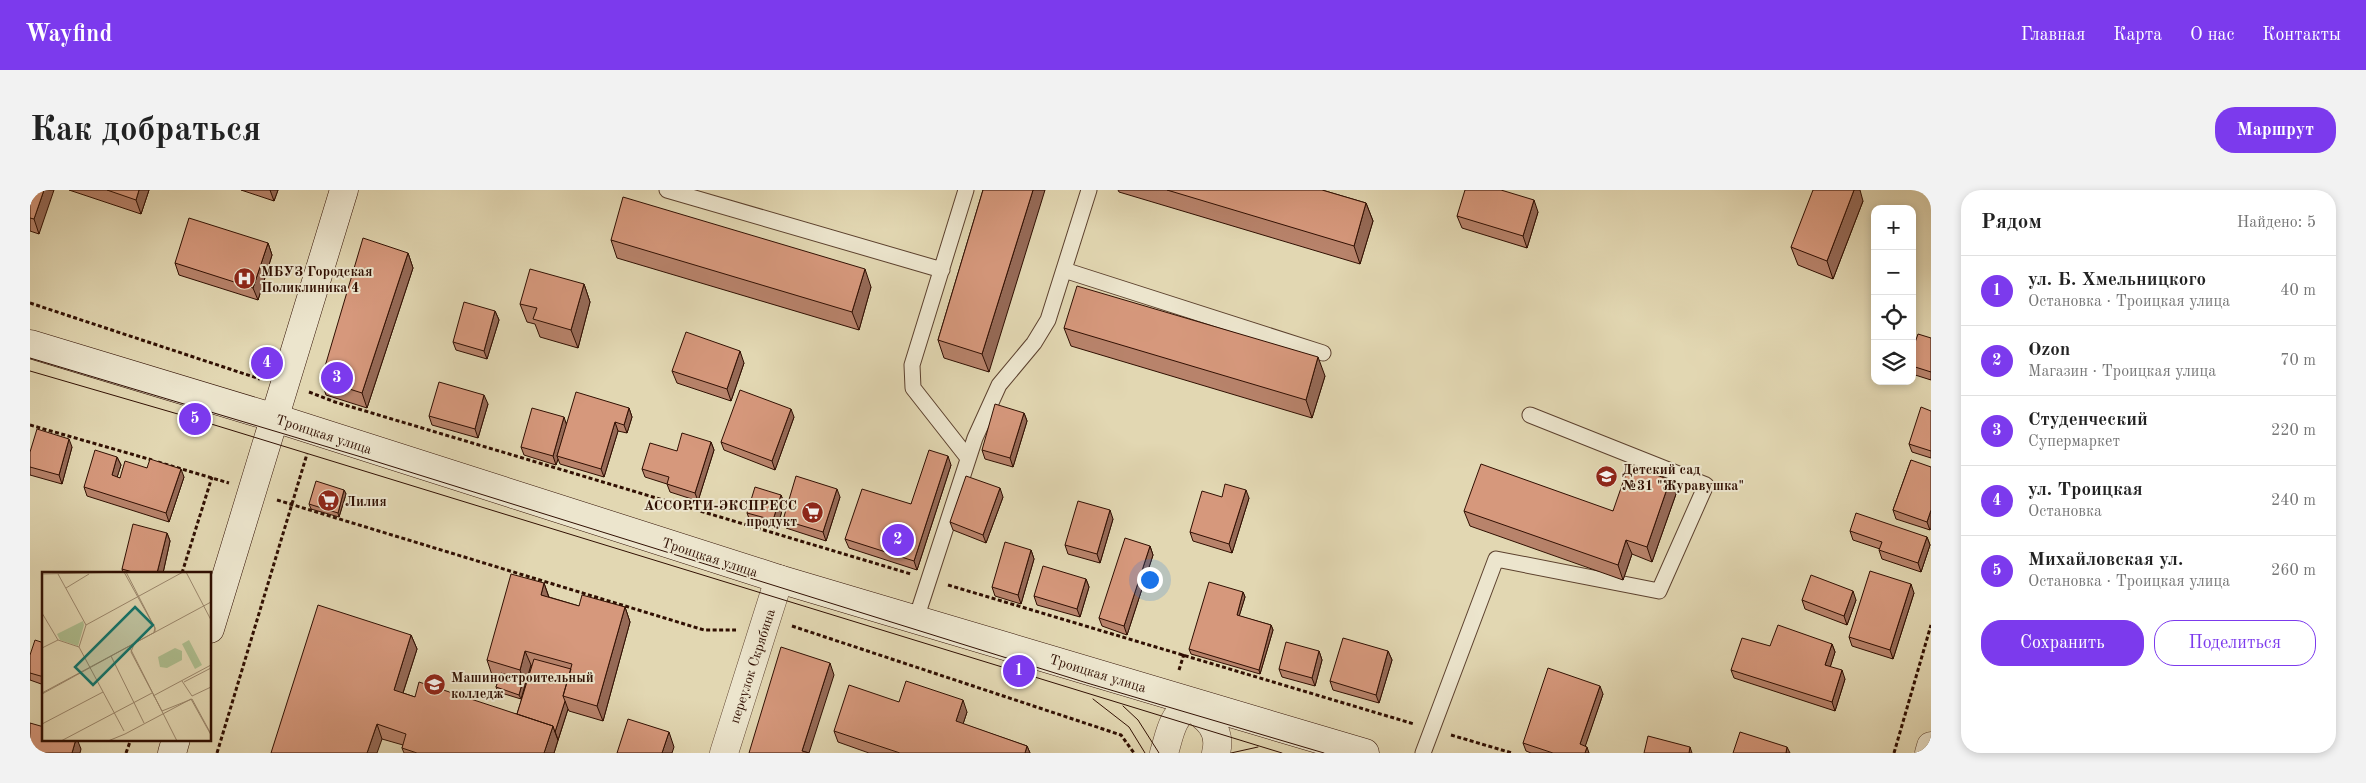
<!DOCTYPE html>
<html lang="ru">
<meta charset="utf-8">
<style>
:root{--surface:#fff;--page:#f2f2f2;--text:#222;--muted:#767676;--line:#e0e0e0;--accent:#7c3aed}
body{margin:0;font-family:"Old Standard TT",serif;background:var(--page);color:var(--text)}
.controls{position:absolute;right:15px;top:15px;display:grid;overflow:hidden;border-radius:10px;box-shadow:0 2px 8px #0003}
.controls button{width:45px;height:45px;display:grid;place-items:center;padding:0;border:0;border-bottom:1px solid var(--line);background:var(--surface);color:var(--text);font:25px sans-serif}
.you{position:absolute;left:1119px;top:389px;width:18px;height:18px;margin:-12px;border:4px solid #fff;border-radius:50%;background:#1a73e8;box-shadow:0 0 0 8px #1a73e833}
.badge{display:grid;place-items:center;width:32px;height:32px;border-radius:50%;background:var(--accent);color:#fff;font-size:16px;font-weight:700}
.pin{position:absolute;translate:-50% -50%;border:2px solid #fff;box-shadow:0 1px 5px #0006}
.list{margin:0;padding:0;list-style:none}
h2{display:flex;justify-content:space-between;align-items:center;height:65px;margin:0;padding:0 20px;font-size:21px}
h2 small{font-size:16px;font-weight:400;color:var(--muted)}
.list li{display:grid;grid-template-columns:32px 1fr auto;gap:15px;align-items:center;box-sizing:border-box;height:70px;padding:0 20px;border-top:1px solid var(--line)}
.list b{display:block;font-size:19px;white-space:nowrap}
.list p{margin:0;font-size:16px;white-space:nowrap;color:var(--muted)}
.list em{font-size:16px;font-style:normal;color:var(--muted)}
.actions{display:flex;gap:10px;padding:15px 20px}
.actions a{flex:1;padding:11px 0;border:1px solid var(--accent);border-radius:20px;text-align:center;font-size:18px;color:var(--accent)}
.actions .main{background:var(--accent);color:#fff}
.icon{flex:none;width:28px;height:28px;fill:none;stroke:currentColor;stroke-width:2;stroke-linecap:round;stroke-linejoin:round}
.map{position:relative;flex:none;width:1901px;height:563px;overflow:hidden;border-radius:20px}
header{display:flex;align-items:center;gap:30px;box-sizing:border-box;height:70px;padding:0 25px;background:var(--accent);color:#fff}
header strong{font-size:24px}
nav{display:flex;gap:28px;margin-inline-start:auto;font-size:18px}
.intro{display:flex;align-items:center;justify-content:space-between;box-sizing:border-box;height:120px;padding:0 30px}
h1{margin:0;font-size:35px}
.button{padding:12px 22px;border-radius:20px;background:var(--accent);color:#fff;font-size:18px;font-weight:700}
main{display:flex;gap:30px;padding:0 30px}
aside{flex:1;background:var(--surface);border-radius:20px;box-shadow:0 2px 8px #0003}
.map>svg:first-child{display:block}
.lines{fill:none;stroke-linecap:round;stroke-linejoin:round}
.lane-casing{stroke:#5c412e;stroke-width:17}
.street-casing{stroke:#5c412e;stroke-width:29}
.secondary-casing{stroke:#300f02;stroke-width:29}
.path{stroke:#300f02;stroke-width:3;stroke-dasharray:4 2.5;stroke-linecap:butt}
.lane{stroke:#ece5cd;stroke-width:15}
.street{stroke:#ece5cd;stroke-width:28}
.secondary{stroke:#ece5cd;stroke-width:28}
.tram{stroke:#300f02;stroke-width:1}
.wall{fill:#b8836b;stroke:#300f02}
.shaded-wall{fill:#966a57;stroke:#300f02}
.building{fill:#d6987c;stroke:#300f02}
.labels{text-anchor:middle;stroke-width:4;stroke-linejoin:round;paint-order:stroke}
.poi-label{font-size:14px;font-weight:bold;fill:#300f02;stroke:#ece5cd;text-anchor:start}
.street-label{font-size:14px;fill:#300f02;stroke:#ece5cd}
.inset-road{fill:none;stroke:#9b876c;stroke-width:1}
.view{fill:#0f766e;fill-opacity:0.15;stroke:#0f766e;stroke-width:2.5}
.inset-edge{fill:none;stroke:#300f02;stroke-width:2.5}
</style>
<header>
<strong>Wayfind</strong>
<nav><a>Главная</a><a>Карта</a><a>О нас</a><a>Контакты</a></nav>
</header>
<div class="intro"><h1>Как добраться</h1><a class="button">Маршрут</a></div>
<main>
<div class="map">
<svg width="1901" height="563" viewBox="0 0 1901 563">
<rect width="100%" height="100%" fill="#e2d7b2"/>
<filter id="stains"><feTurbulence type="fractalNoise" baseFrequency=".004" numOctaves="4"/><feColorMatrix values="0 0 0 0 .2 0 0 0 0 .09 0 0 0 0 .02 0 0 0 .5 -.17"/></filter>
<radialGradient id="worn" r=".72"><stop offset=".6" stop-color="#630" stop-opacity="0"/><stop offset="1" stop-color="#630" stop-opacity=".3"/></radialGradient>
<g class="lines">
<defs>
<path id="lane" d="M637 0 912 80
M936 0 882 175 883 198 938 268
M1034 80 1293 163
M886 429 945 248 969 195 1004 153 1018 130 1059 0
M1393 563 1466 369 1629 401 1676 295 1500 225"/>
<path id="street" d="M1159 515C1177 528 1192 539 1186 563
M694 563 749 389
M1134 563C1139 548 1142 522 1160 518 1168 516 1180 520 1187 521
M1899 563 1901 556"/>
<path id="secondary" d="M0 154 245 228 749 389 1335 563
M180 439 314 0
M142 563 146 549"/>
</defs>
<use href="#lane" class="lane-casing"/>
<use href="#street" class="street-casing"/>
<use href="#secondary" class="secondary-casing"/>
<path class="path" d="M0 113 230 189
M279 202 305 212 881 384
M0 235 122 270
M128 272 199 293
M247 310 674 440H706
M152 383 182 287
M918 395 1384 534
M762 436 1091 545 1104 563
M1149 480 1154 464
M1421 545 1482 563
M96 563 101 549
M187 563 277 264
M1864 563 1901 435"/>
<use href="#lane" class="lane"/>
<use href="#street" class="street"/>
<use href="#secondary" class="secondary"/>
<path class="tram" d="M0 168 338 269 1057 493 1294 563
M0 181 165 229 1252 563
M1063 509 1099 537 1115 563
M1093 516 1108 530 1129 563
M1201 563 1228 557"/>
</g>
<path class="wall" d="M0 0 9 44 0 41Z
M39 0H119L111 24Z
M211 0H248L244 11Z
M953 0 959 182 914 168 908 150Z
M1088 0H1292L1336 13 1343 31 1330 74 1089 2Z
M1833 11 1803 89 1768 75 1761 57Z
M1508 22 1497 58 1432 38 1427 26Z
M581 50 841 97 829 140 587 68Z
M238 53 242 65 228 110 149 85 145 73Z
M378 63 383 78 337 218 296 205 291 190Z
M554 94 560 112 548 158 510 147 505 134 497 132 490 114Z
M465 121 469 130 457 169 426 160 423 152Z
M1034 138 1295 186 1282 228 1041 156Z
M1901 148V190L1882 184V176Z
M714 173 701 211 647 193 642 181Z
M458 214 448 248 402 235 399 226Z
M599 218 602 227 597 243 588 241 574 287 530 274 528 269 526 275 494 265 491 257 536 233Z
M1901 221V268L1882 262 1879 254Z
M994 223 997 231 983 277 955 269 952 260Z
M764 227 745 280 694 260 691 252Z
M681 252 684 260 668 311 640 302 637 294 615 287 612 279 647 261Z
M42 257 32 294 0 285V262Z
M87 267 91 275 87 287 90 288 117 278 154 287 139 332 57 306 54 297Z
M1881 270 1900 340 1866 329 1863 320Z
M921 275 887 380 819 358 815 349 881 314Z
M1640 290 1646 304 1622 372 1602 364 1593 390 1440 336 1434 321H1583Z
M314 300 316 304 309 327 281 319 279 314Z
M751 305 754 313 747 339 720 331 717 323Z
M810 307 796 351 756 338 753 330Z
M973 307 956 353 923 340 920 332Z
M1192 307 1219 308 1202 363 1163 351 1160 342Z
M1083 329 1070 373 1038 364 1035 355Z
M1820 341 1897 347 1900 355 1891 382 1852 369 1849 360 1850 359 1823 350Z
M137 343 140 351 133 383H93L92 379Z
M1120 356 1123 365 1097 445 1072 436 1069 428Z
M1001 360 1004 369 991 414 965 406 962 397Z
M1056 389 1059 397 1050 427 1007 415 1004 406Z
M514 393 519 407 549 416 595 417 600 432 573 531 539 521 538 519 524 563H374L372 558 373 555 352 549 241 563 381 445 387 459 373 503 385 507 487 524 502 476 501 475 491 509 468 502 466 497 470 487 462 485 457 470Z
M1213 402 1215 407 1209 426 1241 435 1243 440 1230 484 1161 464 1159 459Z
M1884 403 1863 469 1822 456 1819 447Z
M1772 410H1826L1817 435 1775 419Z
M14 453V495L0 490V465Z
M1802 454 1805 462 1800 477 1815 489 1805 521 1704 488 1701 480 1740 456Z
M1289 461 1292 470 1285 496 1252 487 1249 479Z
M1358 461 1362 470 1349 513 1303 500 1300 491Z
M1573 504 1555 556 1559 563H1501L1496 561 1493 553Z
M869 512 937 522 933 534 997 556 1000 563H839L808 552 804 541Z"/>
<path class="shaded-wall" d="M14 0H24L9 44 4 29Z
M109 0H119L111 24 106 10Z
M240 0H248L244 11Z
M1003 0H1015L959 182 952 164Z
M1824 0H1830L1833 11 1803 89 1797 71Z
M1504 10 1508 22 1497 58 1493 46Z
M1336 13 1343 31 1330 74 1324 56Z
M238 53 242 65 228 110 223 98Z
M378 63 383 78 337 218 332 203Z
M835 79 841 97 829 140 822 122Z
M554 94 560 112 548 158 541 140Z
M465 121 469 130 457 169 454 161Z
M710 161 714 173 701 211 697 199Z
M1288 167 1295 186 1282 228 1276 210Z
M454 205 458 214 448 248 445 239Z
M599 218 602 227 597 243 594 235Z
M761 219 764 227 745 280 742 271Z
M994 223 997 231 983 277 980 268Z
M534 227 537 236 527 266 528 269 526 275 523 266Z
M585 232 588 241 574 287 571 279Z
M39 249 42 257 32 294 29 285Z
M681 252 684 260 668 311 665 303Z
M918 266 921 275 887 380 884 371Z
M87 267 91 275 85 294 82 285Z
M151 279 154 287 139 332 136 323Z
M1640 290 1646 304 1622 372 1617 357Z
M970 298 973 307 956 353 953 345Z
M807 299 810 307 796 351 793 342Z
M314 300 316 304 309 327 308 323Z
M1216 300 1219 308 1202 363 1199 354Z
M751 305 754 313 747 339 743 330Z
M1080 320 1083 329 1070 373 1067 364Z
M1901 320V338L1900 340 1897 332Z
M137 343 140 351 133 383H127Z
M1897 347 1900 355 1891 382 1888 373Z
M1596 350 1602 364 1593 390 1588 375Z
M1120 356 1123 365 1097 445 1094 436Z
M1001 360 1004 369 991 414 988 405Z
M1056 389 1059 397 1050 427 1047 419Z
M514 393 519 408 511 405Z
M1881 394 1884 403 1863 469 1860 460Z
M1823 401 1826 410 1817 435 1814 426Z
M1213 402 1215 407 1208 430 1207 425Z
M595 417 600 432 573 531 567 516Z
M1241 435 1243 440 1230 484 1229 480Z
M381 445 387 459 369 515 364 500Z
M1802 454 1805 462 1798 484 1795 475Z
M495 461 501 475 491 509 489 505 493 490 490 480Z
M1289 461 1292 470 1285 496 1282 488Z
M1358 461 1362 470 1349 513 1346 505Z
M800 473 804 485 779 563 772 561Z
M1812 480 1815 489 1805 521 1802 512Z
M1570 496 1573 504 1553 563 1550 554Z
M933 510 937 522 930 543 926 531Z
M535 511 538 519 528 550 525 542Z
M347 534 352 549 347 563H337Z
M523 536 528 550 524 563H514Z
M639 542 644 557 642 563H632Z
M46 549H47L51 559 50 563H42Z
M997 556 1000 563H995Z
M1557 557 1559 563H1555Z
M1660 557 1662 563H1659Z
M1757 557 1760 563H1756Z"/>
<path class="building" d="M0 0H14L4 29 0 28Z
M77 0H109L106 10Z
M953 0H1003L952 164 908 150Z
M1137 0H1292L1336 13 1324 56Z
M1435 0H1471L1504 10 1493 46 1427 26Z
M1783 0H1824L1797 71 1761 57Z
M593 7 835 79 822 122 581 50Z
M159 28 238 53 223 98 145 73Z
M333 48 378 63 332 203 291 190Z
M500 79 554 94 541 140 503 129 507 118 490 114Z
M1047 96 1288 167 1276 210 1034 138Z
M434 112 465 121 454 161 423 152Z
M656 142 710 161 697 199 642 181Z
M1888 144 1901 148V182L1882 176V161Z
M409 192 454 205 445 239 399 226Z
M710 200 761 219 742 271 691 252Z
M546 202 599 218 594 235 585 232 571 279 527 266Z
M965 214 994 223 980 268 952 260Z
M1891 217 1901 221V261L1879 254Z
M502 218 534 227 523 266 491 257Z
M7 239 39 249 29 285 0 277V262Z
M652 243 681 252 665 303 637 294 639 287 612 279 620 253 647 261Z
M65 260 87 267 82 285 90 288 95 271 117 278 120 269 151 279 136 323 54 297Z
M899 260 918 266 884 371 815 349 832 299 881 314Z
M1881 270 1901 277V320L1897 332 1863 320Z
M1451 274 1583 321 1599 275 1640 290 1617 357 1596 350 1588 375 1434 321Z
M766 286 807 299 793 342 753 330Z
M936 286 970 298 953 345 920 332Z
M286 291 314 300 308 323 279 314Z
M1195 294 1216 300 1199 354 1160 342 1172 301 1192 307Z
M725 297 751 305 743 330 717 323Z
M1048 311 1080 320 1067 364 1035 355Z
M1826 323 1897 347 1888 373 1849 360 1852 352 1820 341Z
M103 334 137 343 127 383H106L92 379Z
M1095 348 1120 356 1094 436 1069 428Z
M975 352 1001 360 988 405 962 397Z
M1013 376 1056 389 1047 419 1004 406Z
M1840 381 1881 394 1860 460 1819 447Z
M481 384 514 393 511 405 549 416 552 405 595 417 567 516 533 506 542 474 495 461 490 480 457 470Z
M1781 385 1823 401 1814 426 1772 410Z
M1179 392 1213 402 1207 425 1241 435 1229 480 1159 459Z
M288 415 381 445 364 500 385 507 389 492 523 536 514 563H387L372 558 376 544 347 534 337 563H241Z
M1748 435 1802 454 1795 475 1812 480 1802 512 1701 480 1712 448 1740 456Z
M1313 448 1358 461 1346 505 1300 491Z
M5 450 14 453V487L0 483V465Z
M1256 452 1289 461 1282 488 1249 479Z
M751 457 800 473 772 561 779 563H719Z
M504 469 541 479 533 506 535 511 525 542 523 536 487 524Z
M1518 478 1570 496 1550 554 1557 557 1555 563H1523L1493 553Z
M471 483 493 490 489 505 466 497Z
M876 491 933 510 926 531 997 556 995 563H870L804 541 819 495 869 512Z
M598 529 639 542 632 563H587Z
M0 533 14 537V549H46L42 563H0Z
M1710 542 1757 557 1756 563H1703Z
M1618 546 1660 557 1659 563H1614Z"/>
<defs>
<symbol id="hospital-disc" viewBox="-11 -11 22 22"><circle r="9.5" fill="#8f2418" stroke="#ece5cd"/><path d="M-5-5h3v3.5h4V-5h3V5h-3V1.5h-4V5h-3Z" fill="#fff"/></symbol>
<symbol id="school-disc" viewBox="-11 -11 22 22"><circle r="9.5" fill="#8f2418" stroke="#ece5cd"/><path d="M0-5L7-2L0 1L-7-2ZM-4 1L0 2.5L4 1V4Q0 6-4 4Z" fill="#fff"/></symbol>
<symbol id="supermarket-disc" viewBox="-11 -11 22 22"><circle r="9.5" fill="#8f2418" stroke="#ece5cd"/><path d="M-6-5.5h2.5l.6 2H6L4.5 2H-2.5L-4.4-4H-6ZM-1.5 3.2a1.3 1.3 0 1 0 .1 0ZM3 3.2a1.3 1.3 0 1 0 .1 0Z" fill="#fff"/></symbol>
<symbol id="university-disc" viewBox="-11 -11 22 22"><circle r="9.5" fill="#8f2418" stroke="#ece5cd"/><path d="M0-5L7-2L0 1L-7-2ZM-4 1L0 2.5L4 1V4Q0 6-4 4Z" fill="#fff"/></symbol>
</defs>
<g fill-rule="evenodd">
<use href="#hospital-disc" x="202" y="76" width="25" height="25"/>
<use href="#school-disc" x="1564" y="274" width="25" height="25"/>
<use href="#supermarket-disc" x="286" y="298" width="25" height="25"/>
<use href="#supermarket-disc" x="770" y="310" width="25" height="25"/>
<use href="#university-disc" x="392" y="482" width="25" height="25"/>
</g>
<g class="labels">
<g class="poi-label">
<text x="231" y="86">МБУЗ Городская<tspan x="231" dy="16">Поликлиника 4</tspan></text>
<text x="1592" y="284">Детский сад<tspan x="1592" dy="16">№31 "Журавушка"</tspan></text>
<text x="315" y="316">Лилия</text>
<text x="767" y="320" text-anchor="end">АССОРТИ-ЭКСПРЕСС<tspan x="767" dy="16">продукт</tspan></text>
<text x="421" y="492">Машиностроительный<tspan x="421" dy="16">колледж</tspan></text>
</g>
<g class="street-label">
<text transform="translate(294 244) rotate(18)" y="5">Троицкая улица</text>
<text transform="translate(680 367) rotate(18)" y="5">Троицкая улица</text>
<text transform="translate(722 476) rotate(-72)" y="5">переулок Скрябина</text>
<text transform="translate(1068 483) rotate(17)" y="5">Троицкая улица</text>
</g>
</g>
<g transform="translate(12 382)">
<rect width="169" height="169" fill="#e2d7b2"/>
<path d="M41 49 42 53 36 74 18 68 15 62ZM147 68 160 93 153 97 140 72Z" fill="#aebf90"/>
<path d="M133 76 140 79V88L125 96 118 95 116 85Z" fill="#aebf90"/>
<path class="inset-road" d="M82 0 113 56 112 60M144 0 169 48M0 2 86 0M16 2 44 53M24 16 47 2M0 41 16 68M44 53 141 0M16 68 37 75M92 72 89 80 120 139 150 127 169 162M87 74 135 169M37 75 82 159M37 75 44 53M0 76 16 68M69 84 102 151M140 109 150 124 169 115M142 110 169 96M0 121 169 30M0 122 113 60V56L84 0M111 124 169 93M0 152 61 120M83 162 149 127 169 163M19 169 110 121M66 169 83 162"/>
<path class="view" d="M93 35 111 53 51 113 33 95Z"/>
<rect width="169" height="169" class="inset-edge"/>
</g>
<rect width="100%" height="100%" filter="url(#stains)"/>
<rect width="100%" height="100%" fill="url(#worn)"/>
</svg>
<div class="controls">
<button>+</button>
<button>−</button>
<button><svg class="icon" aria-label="locate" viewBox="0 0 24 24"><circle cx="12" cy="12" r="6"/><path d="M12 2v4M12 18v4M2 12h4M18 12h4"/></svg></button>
<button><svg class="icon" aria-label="layers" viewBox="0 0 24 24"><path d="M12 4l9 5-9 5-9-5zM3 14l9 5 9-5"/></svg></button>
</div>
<div class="you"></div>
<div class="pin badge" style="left:989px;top:481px">1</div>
<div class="pin badge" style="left:868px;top:350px">2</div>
<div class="pin badge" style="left:307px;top:188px">3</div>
<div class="pin badge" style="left:237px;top:173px">4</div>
<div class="pin badge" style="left:165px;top:229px">5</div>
</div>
<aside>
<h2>Рядом<small>Найдено: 5</small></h2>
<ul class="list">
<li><span class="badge">1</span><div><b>ул. Б. Хмельницкого</b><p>Остановка · Троицкая улица</p></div><em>40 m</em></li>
<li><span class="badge">2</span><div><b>Ozon</b><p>Магазин · Троицкая улица</p></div><em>70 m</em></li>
<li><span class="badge">3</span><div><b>Студенческий</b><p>Супермаркет</p></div><em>220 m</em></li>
<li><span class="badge">4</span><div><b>ул. Троицкая</b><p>Остановка</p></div><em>240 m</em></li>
<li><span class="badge">5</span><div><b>Михайловская ул.</b><p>Остановка · Троицкая улица</p></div><em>260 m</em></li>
</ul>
<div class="actions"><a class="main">Сохранить</a><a>Поделиться</a></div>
</aside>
</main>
